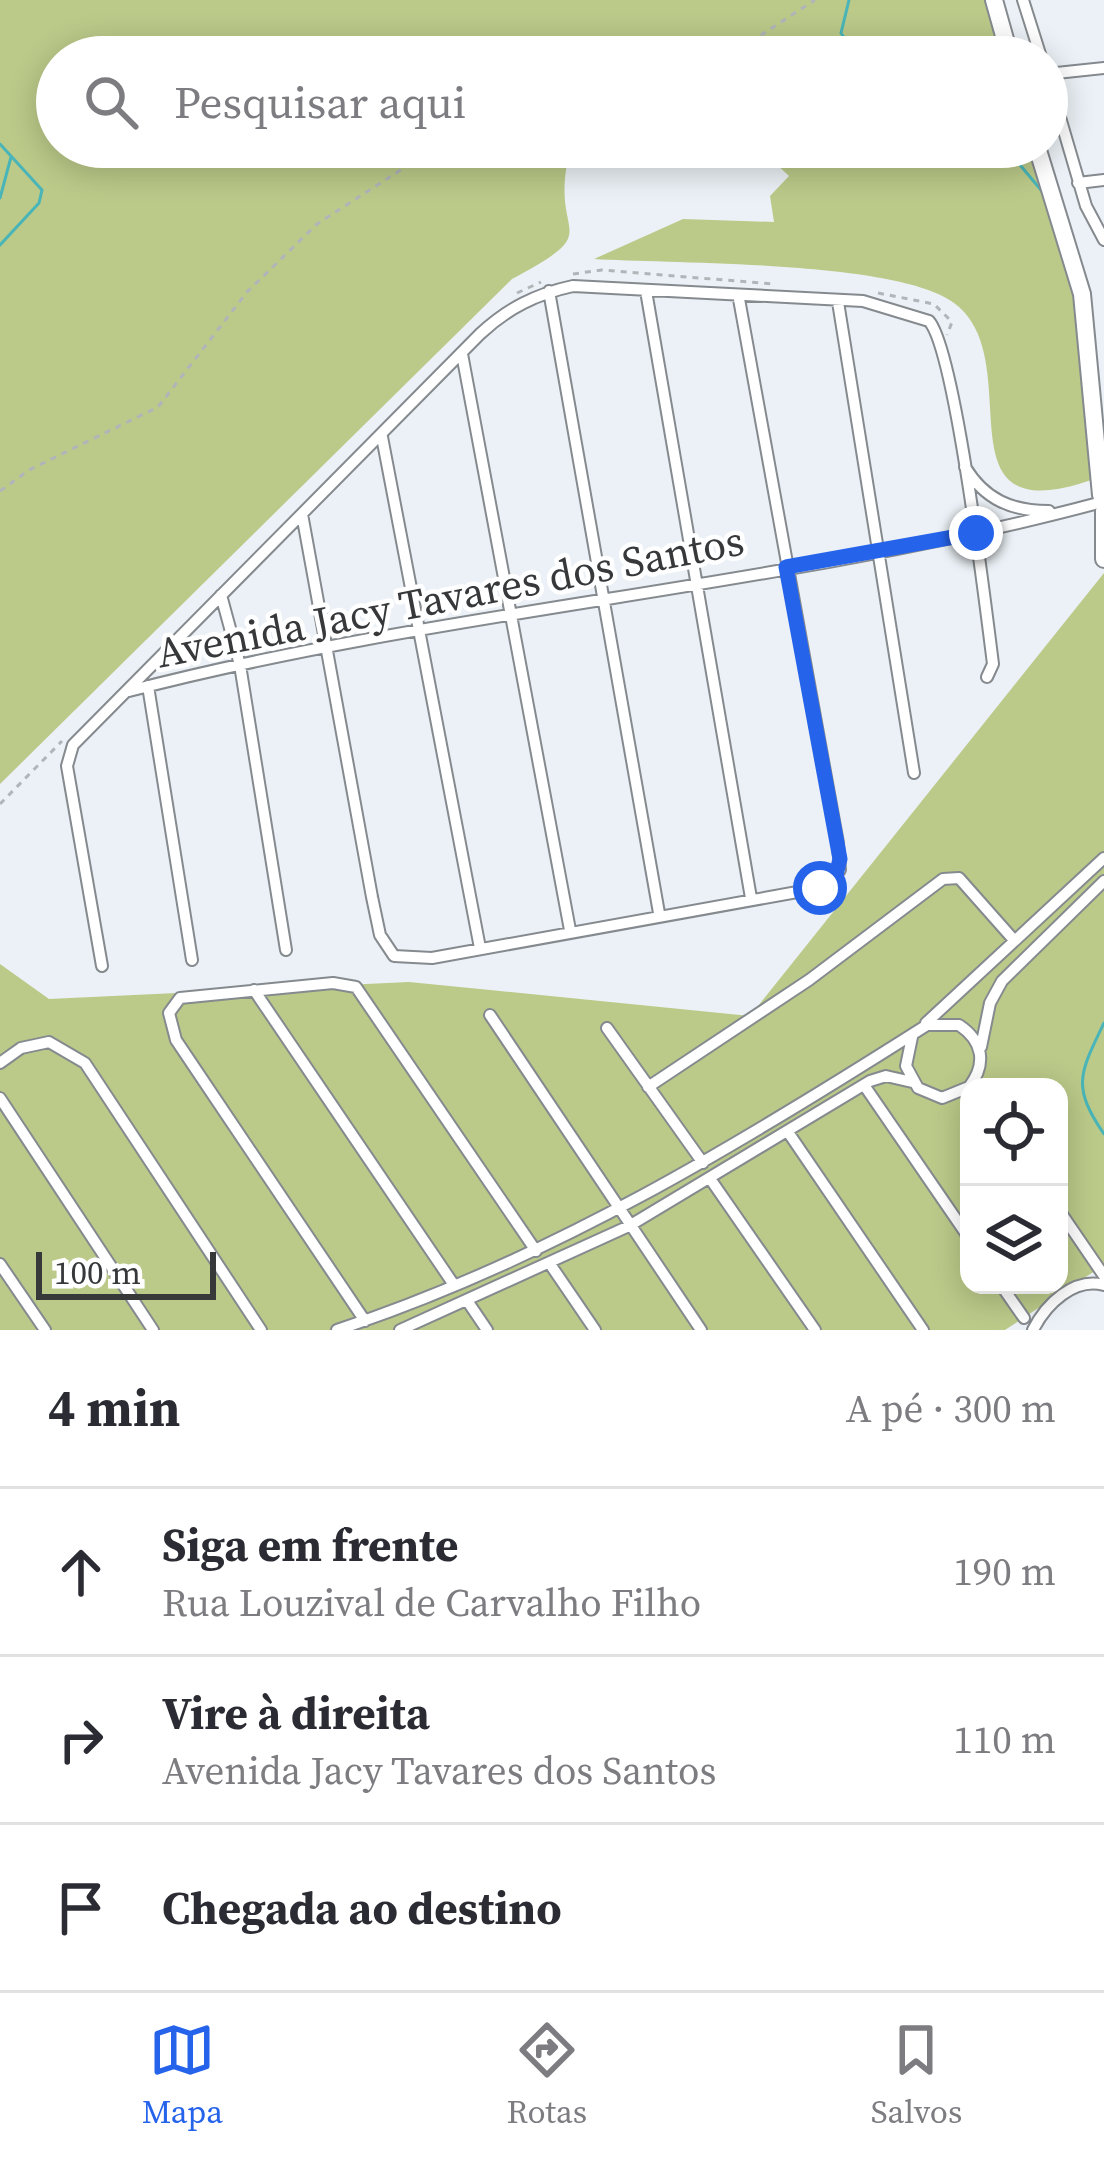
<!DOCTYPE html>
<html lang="pt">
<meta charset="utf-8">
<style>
:root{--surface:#fff;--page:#f7f7f7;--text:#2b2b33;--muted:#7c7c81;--line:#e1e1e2;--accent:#2563eb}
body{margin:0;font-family:"Source Serif 4",serif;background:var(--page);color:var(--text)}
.controls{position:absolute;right:36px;bottom:36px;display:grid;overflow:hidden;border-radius:24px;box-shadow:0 6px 30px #0003}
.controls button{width:108px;height:108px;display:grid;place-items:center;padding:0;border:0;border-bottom:3px solid var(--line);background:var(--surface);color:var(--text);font:60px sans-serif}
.scale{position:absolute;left:36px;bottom:30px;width:180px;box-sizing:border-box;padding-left:12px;border:6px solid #36383a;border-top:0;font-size:33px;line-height:42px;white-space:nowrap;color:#36383a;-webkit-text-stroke:9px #fff;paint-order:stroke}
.stop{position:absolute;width:36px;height:36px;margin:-27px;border:9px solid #2563eb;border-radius:50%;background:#fff}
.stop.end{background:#2563eb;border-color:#fff;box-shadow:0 3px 12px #0008}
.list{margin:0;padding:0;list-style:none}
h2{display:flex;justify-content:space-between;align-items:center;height:156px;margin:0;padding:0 48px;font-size:51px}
h2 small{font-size:39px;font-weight:400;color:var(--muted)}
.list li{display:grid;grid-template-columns:78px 1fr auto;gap:36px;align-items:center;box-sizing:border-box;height:168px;padding:0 48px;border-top:3px solid var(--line)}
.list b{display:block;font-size:45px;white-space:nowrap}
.list p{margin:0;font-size:39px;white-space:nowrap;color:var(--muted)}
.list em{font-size:39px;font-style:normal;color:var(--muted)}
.icon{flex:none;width:66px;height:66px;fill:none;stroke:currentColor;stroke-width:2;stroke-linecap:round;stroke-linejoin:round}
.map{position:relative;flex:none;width:1104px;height:1330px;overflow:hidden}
.search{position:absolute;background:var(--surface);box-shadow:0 6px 30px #0003;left:36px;right:36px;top:36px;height:132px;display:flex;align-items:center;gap:30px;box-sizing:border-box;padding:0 42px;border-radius:66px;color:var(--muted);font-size:45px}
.sheet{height:660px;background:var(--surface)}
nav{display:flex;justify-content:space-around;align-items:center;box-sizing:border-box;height:168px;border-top:3px solid var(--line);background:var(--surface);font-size:33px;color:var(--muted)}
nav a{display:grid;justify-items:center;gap:6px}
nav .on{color:var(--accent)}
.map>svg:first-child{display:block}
.green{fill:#bbca89;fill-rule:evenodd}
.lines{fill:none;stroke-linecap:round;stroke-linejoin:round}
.stream{stroke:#49b5b8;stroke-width:3}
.street-casing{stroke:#858a8f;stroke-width:14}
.secondary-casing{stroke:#858a8f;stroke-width:20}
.path{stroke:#b0b5b9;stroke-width:3;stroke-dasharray:6 6;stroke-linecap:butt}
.street{stroke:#fff;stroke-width:10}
.secondary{stroke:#fff;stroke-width:16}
.route{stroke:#2563eb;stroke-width:15}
.labels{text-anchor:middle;stroke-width:9;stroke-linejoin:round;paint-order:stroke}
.street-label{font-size:42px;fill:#36383a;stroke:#fff}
</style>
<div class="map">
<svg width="1104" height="1330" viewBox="0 0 1104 1330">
<rect width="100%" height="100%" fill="#ebf1f6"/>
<path class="green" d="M0 0H987L1004 57H746L742 45C713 40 668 31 648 57H57V147H485L486 160 528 148 554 150 567 164C553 240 606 229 512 279L0 784Z
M758 147H1032L1089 354 1094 479C931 537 1032 360 954 303 897 260 673 264 594 259L683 219 774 222 770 196 789 176Z
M1104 573V1265L1005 1330H0V964L49 999 409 982 750 1016ZM969 1087H1059V1285H969Z"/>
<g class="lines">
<path class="stream" d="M849 0 841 33 857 57
M0 144 42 190 39 203 0 245
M1005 147 1046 196
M0 198 11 157
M1104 1023C1080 1073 1071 1086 1104 1134"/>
<defs>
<path id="street" d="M1023 0 1041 57
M1047 73 1086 206 1104 240
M1047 74 1104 68
M1078 183 1104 180
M549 291 659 913
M646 291 751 898
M838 302 914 773
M462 354 570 930
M382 437 480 948
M965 467C985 500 1012 511 1049 511
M302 514 372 897 380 935 394 956 432 958 825 887 840 870 838 843 739 299
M221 595 240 665 286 950
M148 686 192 960
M129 691C449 608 783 588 1102 502
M102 966 67 766 73 745 480 334C508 308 536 294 573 286L863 301 929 321C955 350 986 609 993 664L987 677
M254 990 454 1285
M490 1015 701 1330
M926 1023 1104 858
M607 1028 703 1163
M912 1037 906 1066 918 1088 942 1098 969 1087
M981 1047 990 1003 1002 981 1104 881
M0 1063 21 1048 49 1042 85 1063 261 1330
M864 1085 969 1238
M648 1087 809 980 943 879 959 878 1013 939
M0 1098 153 1330
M788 1132 923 1330
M711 1180 815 1330
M1059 1210 1104 1276
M0 1264 45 1330
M550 1264 595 1330
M1001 1285 1024 1318
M468 1302 487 1330
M365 1321 176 1040 169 1013 180 998 333 983 356 987 536 1251
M337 1330C549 1260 740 1144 927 1025H959C983 1041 987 1064 969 1087
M400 1330 629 1226 870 1081 886 1076 912 1082
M1033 1330C1046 1304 1074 1277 1104 1285"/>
<path id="secondary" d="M994 0 1010 57
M1037 147 1082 294 1101 495
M1104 511V559"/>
</defs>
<use href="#street" class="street-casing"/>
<use href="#secondary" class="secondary-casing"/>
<path class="path" d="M657 57 741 48 815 0
M573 274 602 270 773 284
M517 293 541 282
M878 293 934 304 952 322 947 335
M0 491 29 470 158 407 247 292 317 224 436 147
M0 804 62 741"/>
<use href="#street" class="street"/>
<use href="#secondary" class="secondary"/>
</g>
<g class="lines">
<path class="route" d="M820 888 835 879 840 859 786 567 976 533"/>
</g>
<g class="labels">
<g class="street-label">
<text transform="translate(450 596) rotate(-11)" y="15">Avenida Jacy Tavares dos Santos</text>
</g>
</g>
</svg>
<div class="controls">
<button><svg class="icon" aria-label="locate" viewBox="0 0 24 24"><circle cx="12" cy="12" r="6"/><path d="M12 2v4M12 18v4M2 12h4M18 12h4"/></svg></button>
<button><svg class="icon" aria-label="layers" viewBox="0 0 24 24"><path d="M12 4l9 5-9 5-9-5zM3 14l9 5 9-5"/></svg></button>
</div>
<div class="scale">100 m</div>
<div class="stop" style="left:820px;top:888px"></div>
<div class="stop end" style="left:976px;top:533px"></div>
<div class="search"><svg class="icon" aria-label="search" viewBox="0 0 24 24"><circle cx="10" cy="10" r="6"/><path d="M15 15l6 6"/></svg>Pesquisar aqui</div>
</div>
<section class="sheet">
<h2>4 min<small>A pé · 300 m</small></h2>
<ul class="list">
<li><svg class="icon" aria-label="ahead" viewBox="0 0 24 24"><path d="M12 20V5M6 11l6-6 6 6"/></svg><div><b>Siga em frente</b><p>Rua Louzival de Carvalho Filho</p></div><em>190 m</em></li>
<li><svg class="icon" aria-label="right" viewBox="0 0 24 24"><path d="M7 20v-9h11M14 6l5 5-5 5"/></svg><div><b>Vire à direita</b><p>Avenida Jacy Tavares dos Santos</p></div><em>110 m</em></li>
<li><svg class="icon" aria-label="arrive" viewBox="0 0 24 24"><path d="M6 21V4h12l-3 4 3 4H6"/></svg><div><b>Chegada ao destino</b></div></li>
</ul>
</section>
<nav>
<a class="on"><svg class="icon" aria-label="map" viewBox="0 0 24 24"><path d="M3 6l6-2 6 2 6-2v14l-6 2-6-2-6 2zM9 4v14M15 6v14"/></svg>Mapa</a>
<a><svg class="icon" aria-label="directions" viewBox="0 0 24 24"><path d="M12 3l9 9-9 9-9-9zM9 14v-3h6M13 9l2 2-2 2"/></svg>Rotas</a>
<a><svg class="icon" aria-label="saved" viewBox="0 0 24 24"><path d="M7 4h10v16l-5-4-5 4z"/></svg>Salvos</a>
</nav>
